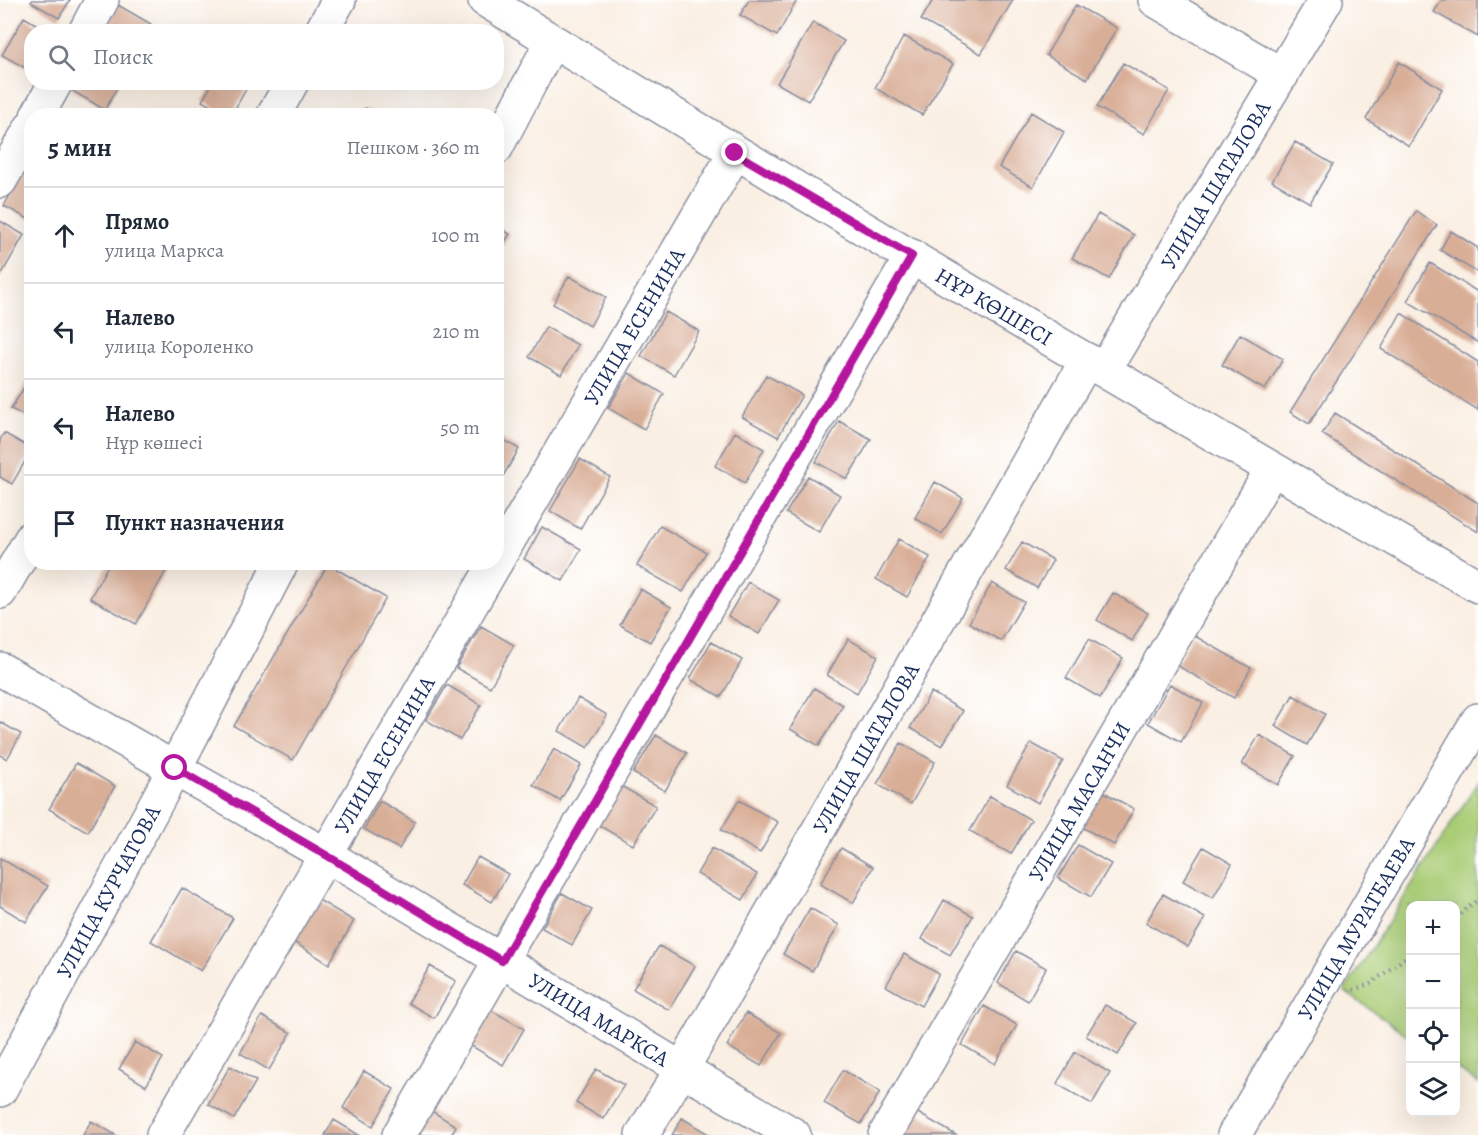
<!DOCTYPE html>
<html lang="ru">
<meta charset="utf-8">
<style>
:root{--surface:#fff;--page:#f2f2f3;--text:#1f2937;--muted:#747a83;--line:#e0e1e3}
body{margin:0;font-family:Alegreya,serif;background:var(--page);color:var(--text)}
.controls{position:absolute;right:18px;bottom:18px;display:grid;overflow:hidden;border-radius:12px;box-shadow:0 6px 24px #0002}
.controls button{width:54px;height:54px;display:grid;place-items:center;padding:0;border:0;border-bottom:2px solid var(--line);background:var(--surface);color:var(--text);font:30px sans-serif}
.stop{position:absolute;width:18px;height:18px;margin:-14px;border:4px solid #b5179e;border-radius:50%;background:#fff}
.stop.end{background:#b5179e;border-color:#fff;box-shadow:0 2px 6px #0008}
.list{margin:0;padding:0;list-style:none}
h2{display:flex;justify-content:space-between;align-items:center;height:78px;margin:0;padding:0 24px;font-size:26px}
h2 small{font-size:20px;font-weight:400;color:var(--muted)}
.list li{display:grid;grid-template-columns:39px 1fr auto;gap:18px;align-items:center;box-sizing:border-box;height:96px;padding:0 24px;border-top:2px solid var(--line)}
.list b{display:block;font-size:22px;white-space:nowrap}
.list p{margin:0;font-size:20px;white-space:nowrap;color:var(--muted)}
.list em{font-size:20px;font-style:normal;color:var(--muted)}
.icon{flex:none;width:33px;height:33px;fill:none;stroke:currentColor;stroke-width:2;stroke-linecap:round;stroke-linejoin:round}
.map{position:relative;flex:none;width:1478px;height:1135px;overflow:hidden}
.search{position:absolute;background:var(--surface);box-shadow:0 6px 24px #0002;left:24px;top:24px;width:480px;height:66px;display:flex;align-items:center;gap:15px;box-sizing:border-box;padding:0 21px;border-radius:24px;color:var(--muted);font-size:22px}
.panel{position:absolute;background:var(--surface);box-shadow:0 6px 24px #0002;left:24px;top:108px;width:480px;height:462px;border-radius:24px}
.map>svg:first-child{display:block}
.green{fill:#a9cc75;stroke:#627e6a;stroke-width:1.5}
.building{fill:#d9ae97}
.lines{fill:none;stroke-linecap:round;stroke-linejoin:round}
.minor-casing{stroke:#8a8fa0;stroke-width:36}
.path{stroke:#8a8fa0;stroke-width:4;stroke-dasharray:1.5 4.5;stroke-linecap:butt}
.minor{stroke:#fff;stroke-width:33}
.route{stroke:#b5179e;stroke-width:8}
.labels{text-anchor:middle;stroke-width:4.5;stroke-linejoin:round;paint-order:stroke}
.street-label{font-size:22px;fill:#1b2f5e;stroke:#fff}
</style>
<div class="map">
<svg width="1478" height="1135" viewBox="0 0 1478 1135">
<rect width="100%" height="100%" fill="#fff"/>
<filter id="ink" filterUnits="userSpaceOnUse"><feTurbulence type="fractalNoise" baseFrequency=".0167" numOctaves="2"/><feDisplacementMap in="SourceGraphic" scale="12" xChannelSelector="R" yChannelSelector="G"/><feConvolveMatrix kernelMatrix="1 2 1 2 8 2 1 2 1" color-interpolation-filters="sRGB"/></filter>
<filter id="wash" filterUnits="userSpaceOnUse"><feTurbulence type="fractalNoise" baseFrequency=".008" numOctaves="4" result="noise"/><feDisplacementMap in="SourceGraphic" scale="24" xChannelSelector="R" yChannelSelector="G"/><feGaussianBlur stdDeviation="1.35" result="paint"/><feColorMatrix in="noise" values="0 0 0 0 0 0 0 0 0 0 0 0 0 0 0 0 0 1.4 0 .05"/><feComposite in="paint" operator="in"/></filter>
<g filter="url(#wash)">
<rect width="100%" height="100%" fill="#faefe3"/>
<path class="green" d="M1478 782V1083L1456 1068V906H1410V1037L1344 991Z"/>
<g id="blocks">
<path class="building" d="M32 0H70L59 18 31 2Z
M749 0H797L777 36 740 15Z
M933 0H1013L981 54 921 20Z
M1442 0H1478V37L1434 12Z
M118 5 151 24 147 32H103Z
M1076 5 1117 28 1087 79 1046 55Z
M24 17 49 32H32L31 71 2 55Z
M813 22 844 41 808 101 777 83Z
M904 36 953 64 922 115 875 88Z
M1399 62 1442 89 1409 146 1366 119Z
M1123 63 1169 90 1144 134 1097 107Z
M75 82H120L105 110 71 90Z
M213 82H250L231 116H227L202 101Z
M365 108 378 116H361Z
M1031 112 1064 132 1033 187 999 167Z
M1295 142 1333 164 1310 203 1272 181Z
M23 172 32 177V221L4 206Z
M1416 211 1437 225 1309 424 1290 412Z
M1098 214 1134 235 1109 279 1072 258Z
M0 221 24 235 0 277Z
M496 226 510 234 496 256Z
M1451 231 1478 248V273L1440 250Z
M1430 263 1478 292V343L1407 301Z
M569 276 606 297 590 326 553 304Z
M666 312 699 331 674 375 641 356Z
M1401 313 1478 362V410L1381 349Z
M546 327 578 345 561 375 529 357Z
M1240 334 1283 359 1265 390 1222 365Z
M629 373 664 394 644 429 608 408Z
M32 374V420L11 409Z
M766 375 802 395 778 437 742 417Z
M1335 413 1478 503V532L1322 434Z
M839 421 871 439 847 479 816 462Z
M735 432 764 449 745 483 715 466Z
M4 433 32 449 12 484 0 477V440Z
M496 435 519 449 496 488Z
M580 459 610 477 580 529 550 511Z
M808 476 840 495 819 532 786 513Z
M935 482 963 498 942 534 915 518Z
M660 526 706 552 683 592 637 566Z
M542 527 581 549 563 581 524 559Z
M899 539 930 557 907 597 876 579Z
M1022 542 1053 560 1037 588 1006 570Z
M110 562H171L136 624 90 598Z
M328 564 386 598 293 760 234 726Z
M748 582 779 600 759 634 728 616Z
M992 583 1024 602 1001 641 969 623Z
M640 589 671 607 650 642 620 625Z
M1113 593 1148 613 1132 641 1097 620Z
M481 626 514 645 490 687 456 668Z
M1193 635 1251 668 1234 698 1176 665Z
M848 639 878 656 857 693 827 675Z
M1089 639 1123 658 1100 698 1066 678Z
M711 642 742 660 721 697 690 679Z
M1170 684 1203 703 1181 742 1148 723Z
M447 685 481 705 460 740 426 720Z
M814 688 843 705 819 746 790 729Z
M931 692 963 711 942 746 910 728Z
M1293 695 1325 714 1307 745 1275 726Z
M578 698 607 715 588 748 559 731Z
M0 722 21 734 7 759 0 755Z
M656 735 687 753 665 791 633 773Z
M1259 735 1295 756 1278 785 1242 764Z
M901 743 935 762 911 804 877 784Z
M1031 743 1063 761 1038 803 1007 785Z
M554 749 581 765 560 801 533 785Z
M76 763 115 786 88 832 49 809Z
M621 786 656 806 633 845 598 825Z
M1102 791 1134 809 1114 845 1082 827Z
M990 796 1031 820 1011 854 970 831Z
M739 800 778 822 760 853 721 830Z
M380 801 415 822 399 849 364 829Z
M1078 845 1111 864 1091 897 1058 878Z
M1203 847 1232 864 1213 898 1183 881Z
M712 848 757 874 743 900 697 874Z
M841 848 873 867 853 903 820 884Z
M478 857 508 874 492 902 462 885Z
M0 858 48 886 26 922 0 906Z
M182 888 233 918 201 971 151 941Z
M562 893 592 910 572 945 542 928Z
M1163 894 1205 918 1188 947 1146 923Z
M317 899 354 921 329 964 292 941Z
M944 900 973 916 950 955 922 939Z
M810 908 839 925 812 971 783 954Z
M659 946 695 966 669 1010 633 989Z
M1016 951 1046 968 1028 1001 998 983Z
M904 954 939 974 921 1006 886 986Z
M430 966 456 981 434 1018 408 1003Z
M1105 1005 1137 1023 1118 1055 1086 1036Z
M984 1006 1017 1025 995 1064 962 1045Z
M491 1010 524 1029 503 1065 470 1045Z
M746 1013 781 1033 761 1066 727 1046Z
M262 1016 291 1033 269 1070 240 1053Z
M135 1042 163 1058 146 1086 119 1069Z
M1075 1052 1110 1073 1092 1104 1057 1084Z
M230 1066 256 1081 234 1119 208 1104Z
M596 1069 624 1085 603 1119 576 1103Z
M843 1070 880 1092 861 1124 824 1103Z
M364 1071 394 1089 373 1126 343 1108Z
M911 1109 956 1135H896Z
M430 1110 456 1126 451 1135H415Z
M682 1118 710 1135H672Z
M334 1120 359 1135H325Z
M91 1121 116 1135H83Z"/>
</g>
</g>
<g filter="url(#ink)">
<use href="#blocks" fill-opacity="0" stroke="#8a8fa0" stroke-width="1.5"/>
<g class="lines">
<defs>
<g id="minor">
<path id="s1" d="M485 0C813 200 1143 397 1478 586"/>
<path d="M1155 0 1282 75"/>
<path d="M85 32 102 0"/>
<path d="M321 32 339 0"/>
<path d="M37 116 56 82"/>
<path d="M273 116 292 82"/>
<path d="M496 148 552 41"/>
<path d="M0 181 32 126"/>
<path id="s2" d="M1104 370 1326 0"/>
<path id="s3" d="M496 562 735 153"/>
<path d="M0 592 32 537"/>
<path id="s4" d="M0 669 326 855 682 1069 794 1135"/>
<path id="s5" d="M0 1090 175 768 282 562"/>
<path id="s6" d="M163 1135 496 562"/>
<path d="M399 1135 912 256"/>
<path id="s7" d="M642 1135 682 1069 1087 360"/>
<path id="s8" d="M885 1135 1272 469"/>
<path id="s9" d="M1234 1135 1478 720"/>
</g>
</defs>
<use href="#minor" class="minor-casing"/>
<path class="path" d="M1456 918 1478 899
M1353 990 1370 984 1410 954"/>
<use href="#minor" class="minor"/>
</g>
</g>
<g class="lines" filter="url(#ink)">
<path class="route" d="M175 768 326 855 502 961 912 256 735 153"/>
</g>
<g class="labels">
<g class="street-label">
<text dy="8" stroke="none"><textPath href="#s2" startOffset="216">УЛИЦА ШАТАЛОВА</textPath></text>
<text dy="8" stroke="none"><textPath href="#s1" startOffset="594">НҰР КӨШЕСІ</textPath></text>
<text dy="8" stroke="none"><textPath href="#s3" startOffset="273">УЛИЦА ЕСЕНИНА</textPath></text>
<text dy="8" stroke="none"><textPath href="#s7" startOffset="447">УЛИЦА ШАТАЛОВА</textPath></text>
<text dy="8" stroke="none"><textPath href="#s6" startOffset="440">УЛИЦА ЕСЕНИНА</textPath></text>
<text dy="8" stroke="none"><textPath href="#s8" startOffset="386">УЛИЦА МАСАНЧИ</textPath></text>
<text dy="8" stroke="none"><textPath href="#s5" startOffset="226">УЛИЦА КУРЧАТОВА</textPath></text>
<text dy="8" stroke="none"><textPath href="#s9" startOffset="240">УЛИЦА МУРАТБАЕВА</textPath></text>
<text dy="8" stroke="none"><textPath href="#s4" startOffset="694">УЛИЦА МАРКСА</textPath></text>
</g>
</g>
</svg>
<div class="controls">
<button>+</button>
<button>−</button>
<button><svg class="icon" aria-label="locate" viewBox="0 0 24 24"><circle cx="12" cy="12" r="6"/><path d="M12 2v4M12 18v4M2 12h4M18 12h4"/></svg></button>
<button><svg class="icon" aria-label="layers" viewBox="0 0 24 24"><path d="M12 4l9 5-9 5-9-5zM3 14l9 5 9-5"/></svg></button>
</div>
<div class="stop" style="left:175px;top:768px"></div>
<div class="stop end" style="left:735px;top:153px"></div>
<div class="search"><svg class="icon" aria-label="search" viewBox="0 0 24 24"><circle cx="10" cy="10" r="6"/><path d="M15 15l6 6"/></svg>Поиск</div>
<section class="panel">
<h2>5 мин<small>Пешком · 360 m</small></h2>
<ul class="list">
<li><svg class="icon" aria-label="ahead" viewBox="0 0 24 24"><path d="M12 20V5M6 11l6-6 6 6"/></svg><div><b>Прямо</b><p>улица Маркса</p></div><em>100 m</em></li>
<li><svg class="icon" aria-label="left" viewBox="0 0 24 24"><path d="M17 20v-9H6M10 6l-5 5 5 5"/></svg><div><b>Налево</b><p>улица Короленко</p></div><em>210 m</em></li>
<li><svg class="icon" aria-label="left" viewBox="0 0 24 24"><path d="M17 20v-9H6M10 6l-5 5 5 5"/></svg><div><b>Налево</b><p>Нұр көшесі</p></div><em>50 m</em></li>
<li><svg class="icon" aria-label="arrive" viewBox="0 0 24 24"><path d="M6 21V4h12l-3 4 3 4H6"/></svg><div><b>Пункт назначения</b></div></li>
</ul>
</section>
</div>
